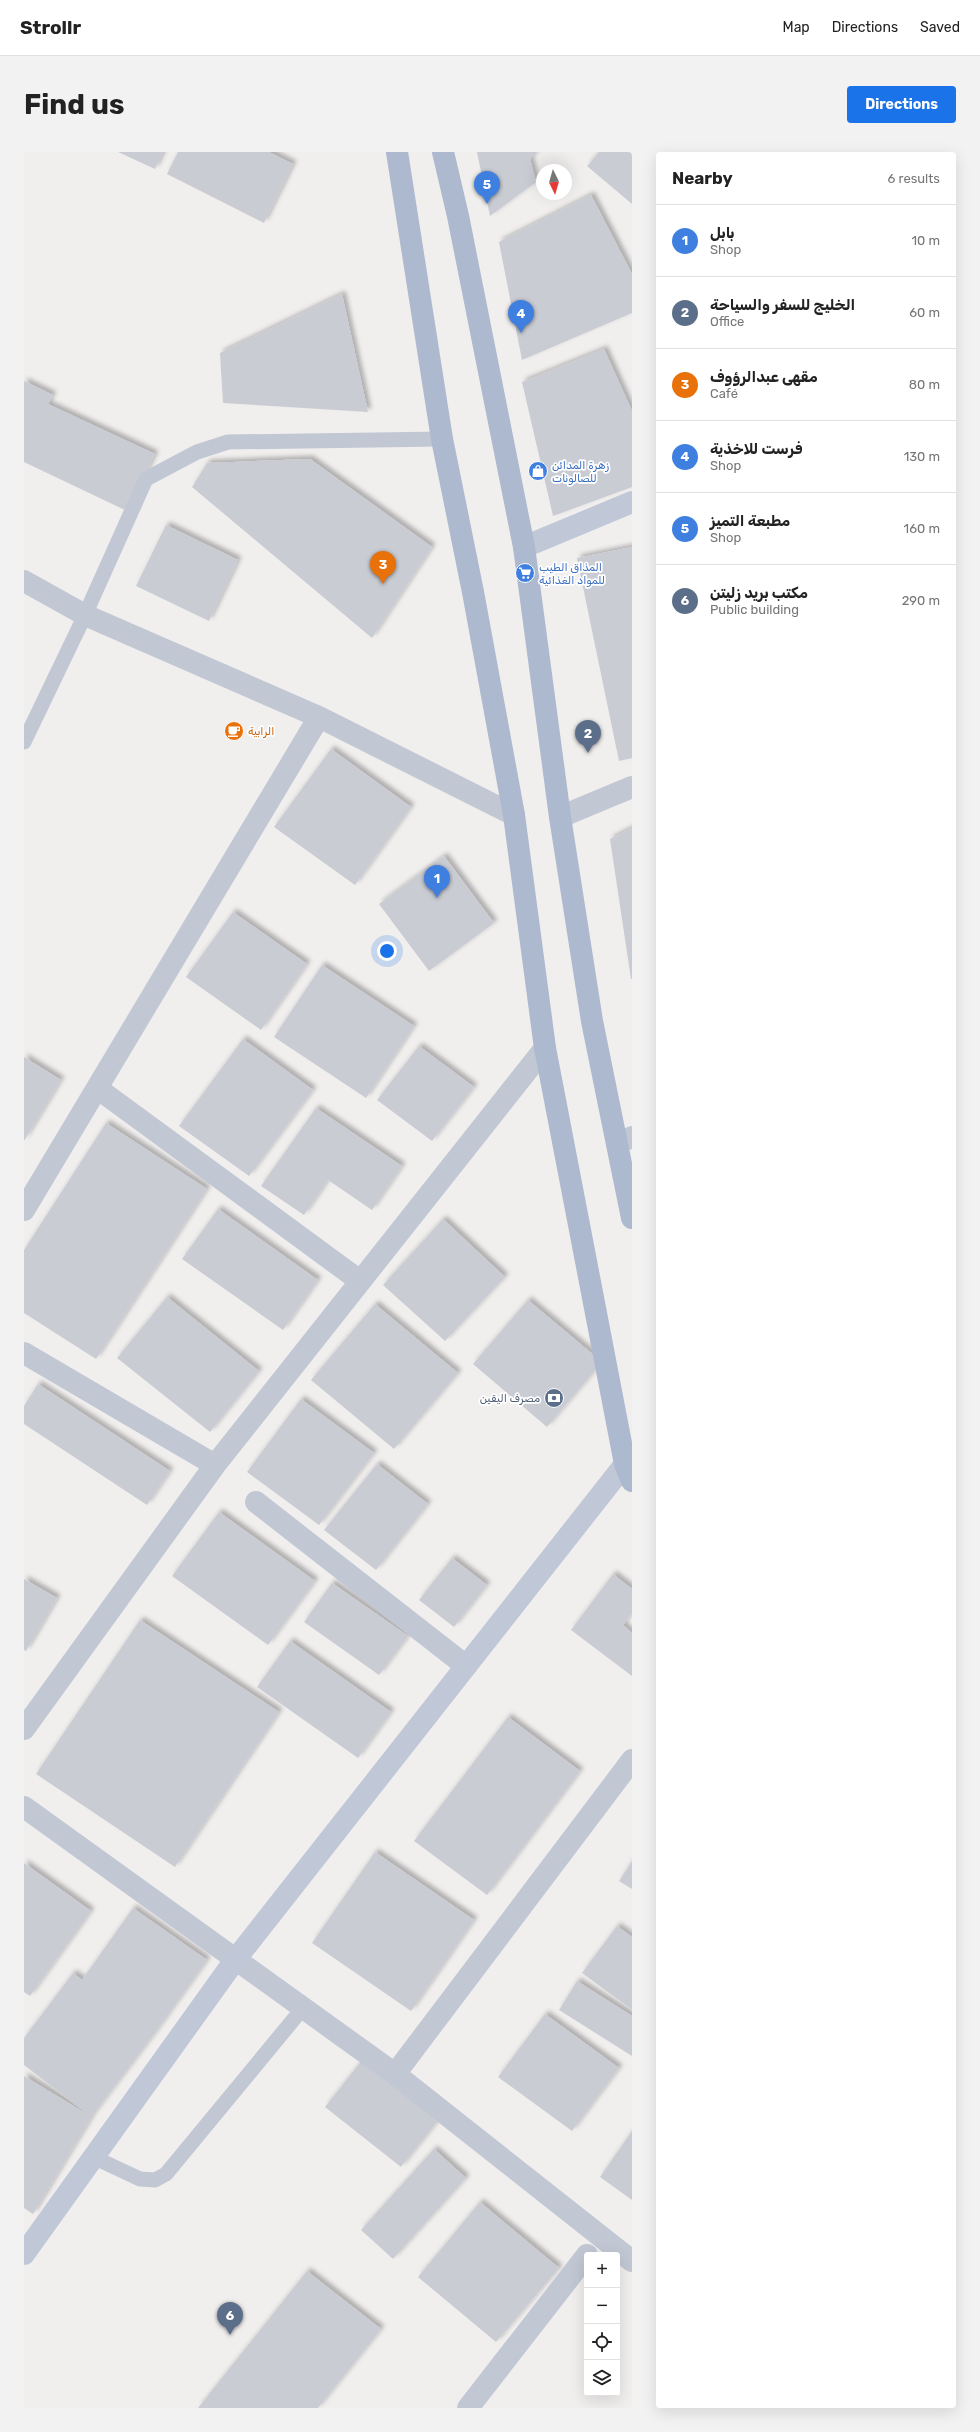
<!DOCTYPE html>
<meta charset="utf-8">
<style>
:root{--surface:#fff;--page:#f2f2f2;--text:#222;--muted:#767676;--line:#e0e0e0;--accent:#1a73e8}
body{margin:0;font-family:Rubik,Vazirmatn,sans-serif;background:var(--page);color:var(--text)}
.controls{position:absolute;right:12px;bottom:12px;display:grid;overflow:hidden;border-radius:4px;box-shadow:0 4px 16px #0002}
.controls button{width:36px;height:36px;display:grid;place-items:center;padding:0;border:0;border-bottom:1px solid var(--line);background:var(--surface);color:var(--text);font:20px sans-serif}
.compass{position:absolute;left:512px;top:12px;width:36px;height:36px;border-radius:50%;background:var(--surface);box-shadow:0 4px 16px #0002;rotate:175deg}
.you{position:absolute;left:363px;top:799px;width:14px;height:14px;margin:-10px;border:3px solid #fff;border-radius:50%;background:#1a73e8;box-shadow:0 0 0 6px #1a73e833}
.badge{display:grid;place-items:center;width:26px;height:26px;border-radius:50%;background:var(--accent);color:#fff;font-size:13px;font-weight:700}
.pin{position:absolute;translate:-50% -33px;filter:drop-shadow(0 1px 2px #0008)}
.pin::after{content:'';position:absolute;top:21px;width:14px;height:12px;background:inherit;clip-path:polygon(0 0,100% 0,50% 100%)}
.list{margin:0;padding:0;list-style:none}
h2{display:flex;justify-content:space-between;align-items:center;height:52px;margin:0;padding:0 16px;font-size:17px}
h2 small{font-size:13px;font-weight:400;color:var(--muted)}
.list li{display:grid;grid-template-columns:26px 1fr auto;gap:12px;align-items:center;box-sizing:border-box;height:72px;padding:0 16px;border-top:1px solid var(--line)}
.list b{display:block;font-size:15px;white-space:nowrap}
.list p{margin:0;font-size:13px;white-space:nowrap;color:var(--muted)}
.list em{font-size:13px;font-style:normal;color:var(--muted)}
.icon{flex:none;width:22px;height:22px;fill:none;stroke:currentColor;stroke-width:2;stroke-linecap:round;stroke-linejoin:round}
.map{position:relative;flex:none;width:608px;height:2256px;overflow:hidden;border-radius:4px}
header{display:flex;align-items:center;gap:24px;box-sizing:border-box;height:56px;padding:0 20px;background:var(--surface);border-bottom:1px solid var(--line)}
header strong{font-size:19px}
nav{display:flex;gap:22px;margin-inline-start:auto;font-size:14px}
.intro{display:flex;align-items:center;justify-content:space-between;box-sizing:border-box;height:96px;padding:0 24px}
h1{margin:0;font-size:28px}
.button{padding:10px 18px;border-radius:4px;background:var(--accent);color:#fff;font-size:14px;font-weight:700}
main{display:flex;gap:24px;padding:0 24px}
aside{flex:1;background:var(--surface);border-radius:4px;box-shadow:0 4px 16px #0002}
.map>svg:first-child{display:block}
.building{fill:#caccd4;filter:url(#shadow)}
.lines{fill:none;stroke-linecap:round;stroke-linejoin:round}
.lane{stroke:#c1c8d4;stroke-width:15}
.street{stroke:#c1c8d4;stroke-width:22}
.secondary{stroke:#c0c8d8;stroke-width:22}
.primary{stroke:#adb9ce;stroke-width:22}
.labels{text-anchor:middle;stroke-width:3.5;stroke-linejoin:round;paint-order:stroke}
.shop-label{font-size:11px;fill:#366cbe;stroke:#fff;text-anchor:start}
.food-label{font-size:11px;fill:#c56008;stroke:#fff;text-anchor:start}
.service-label{font-size:11px;fill:#4e5e75;stroke:#fff;text-anchor:end}
</style>
<header>
<strong>Strollr</strong>
<nav><a>Map</a><a>Directions</a><a>Saved</a></nav>
</header>
<div class="intro"><h1>Find us</h1><a class="button">Directions</a></div>
<main>
<div class="map">
<svg width="608" height="2256" viewBox="0 0 608 2256">
<defs>
<filter id="shadow"><feDropShadow dx="3.5" dy="-3.5" stdDeviation="2" flood-color="#0004"/></filter>
</defs>
<rect width="100%" height="100%" fill="#f1eeee"/>
<path class="building" d="M94 0H139L131 17Z
M154 0H245L269 12 240 71 143 22Z
M453 0H513L506 7 512 30 466 64Z
M575 0H608V52L563 14Z
M567 43 608 122V161L498 208 475 90Z
M318 142 344 260 199 251 196 201Z
M580 197 608 259V335L529 364 498 230Z
M0 229 29 243 24 252 131 302 103 359 0 310Z
M286 307 408 395 348 486 168 335 183 311Z
M142 373 214 408 185 469 112 434Z
M608 395V606L595 609 553 406Z
M307 597 387 655 331 733 250 675Z
M608 676V827H607L586 687Z
M420 704 470 771 405 819 355 752Z
M209 760 283 812 237 878 162 825Z
M298 813 390 874 342 946 250 885Z
M219 887 289 938 225 1024 155 974Z
M395 894 450 935 408 989 353 948Z
M0 905 37 928 0 989Z
M292 956 378 1014 348 1058 304 1028 280 1063 237 1034Z
M82 971 183 1037 72 1207 0 1161V1098Z
M194 1057 294 1128 259 1178 158 1107Z
M419 1067 481 1125 421 1189 359 1133Z
M143 1145 235 1219 186 1280 93 1206Z
M504 1148 578 1210 523 1275 449 1212Z
M351 1152 434 1221 370 1297 287 1228Z
M14 1232 146 1319 123 1353 0 1272V1254Z
M277 1247 350 1301 295 1373 223 1320Z
M353 1312 404 1352 352 1418 300 1378Z
M195 1360 291 1429 244 1493 148 1424Z
M428 1406 463 1433 430 1475 395 1448Z
M589 1422 608 1437V1461L599 1473 608 1481V1524L547 1478Z
M0 1427 33 1446 2 1499 0 1498Z
M308 1431 384 1484 355 1523 280 1470Z
M116 1468 255 1560 151 1715 12 1622Z
M266 1489 367 1560 334 1606 233 1535Z
M484 1565 556 1619 463 1743 390 1689Z
M351 1700 450 1768 387 1859 288 1791Z
M608 1709V1737L595 1729Z
M0 1711 67 1759 6 1844 0 1840Z
M109 1756 183 1808 130 1882 68 1964 9 2062 0 2056V1924L66 1964 0 1913V1886L49 1821 58 1828Z
M593 1774 608 1785V1858L558 1821Z
M553 1829 608 1864V1904L535 1858Z
M521 1862 595 1916 548 1979 474 1925Z
M339 1907 416 1966 377 2015 301 1955Z
M608 1979V2048L576 2025Z
M410 1997 442 2026 369 2107 337 2078Z
M456 2050 535 2116 472 2190 394 2125Z
M283 2119 357 2177 294 2256H174Z"/>
<g class="lines">
<path class="lane" d="M0 590 61 463 122 327 173 300 204 290 418 287
M69 2005 116 2027 131 2028 142 2022 279 1856"/>
<path class="street" d="M0 429 61 463 295 565 490 663
M536 665 608 635
M73 936 336 1129
M594 991 608 985
M0 1058 295 565
M0 1201 191 1313
M232 1350 442 1514
M0 1577 191 1313 521 896
M0 1655 371 1922 608 2109
M371 1922 608 1608
M444 2256 563 2103"/>
<path class="secondary" d="M500 395 608 350
M0 2102 211 1808 601 1312"/>
<path class="primary" d="M373 0 418 287 449 440 490 663 521 896 601 1312 608 1329
M419 0 434 64 500 395 536 665 568 869 608 1066"/>
</g>
<defs>
<symbol id="shop-disc" viewBox="-11 -11 22 22"><circle r="9.5" fill="#3f7fe0" stroke="#fff"/><path d="M-5-2.5h2.3a2.7 3.5 0 0 1 5.4 0H5L5.5 6h-11ZM-1.5-2.5h3a1.5 2.3 0 0 0-3 0Z" fill="#fff"/></symbol>
<symbol id="supermarket-disc" viewBox="-11 -11 22 22"><circle r="9.5" fill="#3f7fe0" stroke="#fff"/><path d="M-6-5.5h2.5l.6 2H6L4.5 2H-2.5L-4.4-4H-6ZM-1.5 3.2a1.3 1.3 0 1 0 .1 0ZM3 3.2a1.3 1.3 0 1 0 .1 0Z" fill="#fff"/></symbol>
<symbol id="cafe-disc" viewBox="-11 -11 22 22"><circle r="9.5" fill="#e8710a" stroke="#fff"/><path d="M-5.5-4.5H6V0H3Q3 3.5 0 3.5H-2.5Q-5.5 3.5-5.5 0ZM3-3.2v2h1.7v-2ZM-6 4.5H4V6H-6Z" fill="#fff"/></symbol>
<symbol id="bank-disc" viewBox="-11 -11 22 22"><circle r="9.5" fill="#5c6f8a" stroke="#fff"/><path d="M-6-4H6V4H-6ZM0-2.3a2.3 2.3 0 1 0 0 4.6a2.3 2.3 0 1 0 0-4.6Z" fill="#fff"/></symbol>
</defs>
<g fill-rule="evenodd">
<use href="#shop-disc" x="503" y="308" width="22" height="22"/>
<use href="#supermarket-disc" x="490" y="410" width="22" height="22"/>
<use href="#cafe-disc" x="199" y="568" width="22" height="22"/>
<use href="#bank-disc" x="519" y="1235" width="22" height="22"/>
</g>
<g class="labels">
<g class="shop-label">
<text x="528" y="317">زهرة المدائن<tspan x="528" dy="13">للصالونات</tspan></text>
<text x="515" y="419">المذاق الطيب<tspan x="515" dy="13">للمواد الغذائية</tspan></text>
</g>
<g class="food-label">
<text x="224" y="583">الرابية</text>
</g>
<g class="service-label">
<text x="516" y="1250">مصرف اليقين</text>
</g>
</g>
</svg>
<div class="controls">
<button>+</button>
<button>−</button>
<button><svg class="icon" aria-label="locate" viewBox="0 0 24 24"><circle cx="12" cy="12" r="6"/><path d="M12 2v4M12 18v4M2 12h4M18 12h4"/></svg></button>
<button><svg class="icon" aria-label="layers" viewBox="0 0 24 24"><path d="M12 4l9 5-9 5-9-5zM3 14l9 5 9-5"/></svg></button>
</div>
<svg class="compass" viewBox="-18 -18 36 36"><path d="M0-13l5 13h-10z" fill="#e53935"/><path d="M0 13l5-13h-10z" fill="#767676"/></svg>
<div class="you"></div>
<div class="pin badge" style="left:413px;top:746px;background:#3f7fe0">1</div>
<div class="pin badge" style="left:564px;top:601px;background:#5c6f8a">2</div>
<div class="pin badge" style="left:359px;top:432px;background:#e8710a">3</div>
<div class="pin badge" style="left:497px;top:181px;background:#3f7fe0">4</div>
<div class="pin badge" style="left:463px;top:52px;background:#3f7fe0">5</div>
<div class="pin badge" style="left:206px;top:2183px;background:#5c6f8a">6</div>
</div>
<aside>
<h2>Nearby<small>6 results</small></h2>
<ul class="list">
<li><span class="badge" style="background:#3f7fe0">1</span><div><b>بابل</b><p>Shop</p></div><em>10 m</em></li>
<li><span class="badge" style="background:#5c6f8a">2</span><div><b>الخليج للسفر والسياحة</b><p>Office</p></div><em>60 m</em></li>
<li><span class="badge" style="background:#e8710a">3</span><div><b>مقهى عبدالرؤوف</b><p>Café</p></div><em>80 m</em></li>
<li><span class="badge" style="background:#3f7fe0">4</span><div><b>فرست للاخذية</b><p>Shop</p></div><em>130 m</em></li>
<li><span class="badge" style="background:#3f7fe0">5</span><div><b>مطبعة التميز</b><p>Shop</p></div><em>160 m</em></li>
<li><span class="badge" style="background:#5c6f8a">6</span><div><b>مكتب بريد زليتن</b><p>Public building</p></div><em>290 m</em></li>
</ul>
</aside>
</main>
